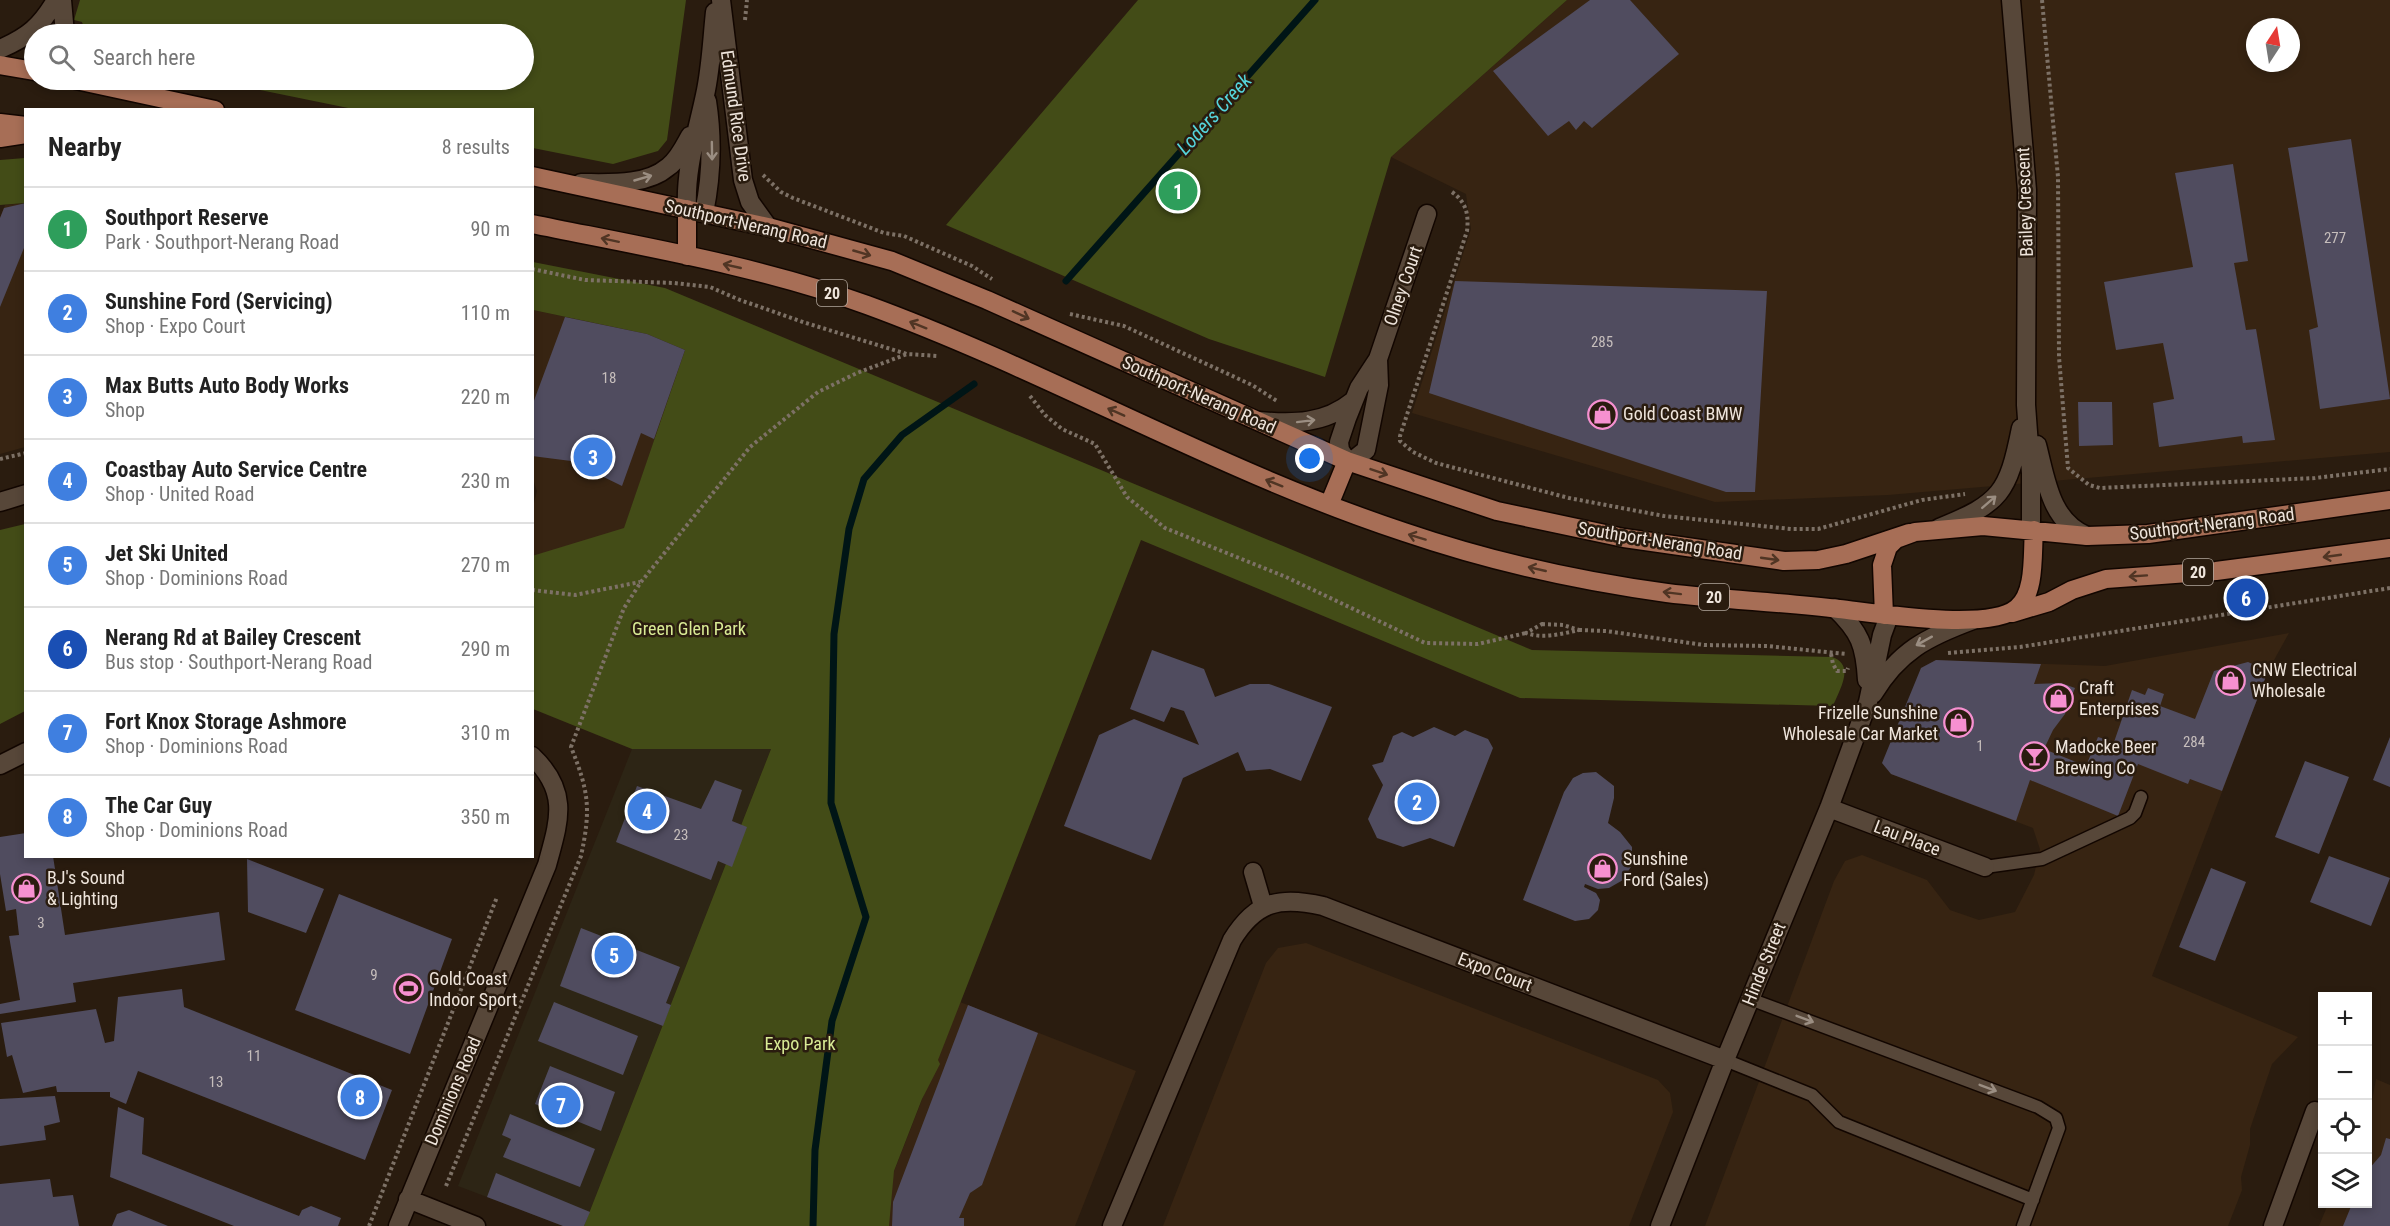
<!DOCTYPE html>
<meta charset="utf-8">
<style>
:root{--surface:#fff;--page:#f6f6f6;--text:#222;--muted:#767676;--line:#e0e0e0;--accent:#111827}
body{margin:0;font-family:"Roboto Condensed",sans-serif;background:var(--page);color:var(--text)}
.controls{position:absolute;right:18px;bottom:18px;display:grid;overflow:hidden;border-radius:0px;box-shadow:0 3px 9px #0003}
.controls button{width:54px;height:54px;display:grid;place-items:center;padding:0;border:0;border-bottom:2px solid var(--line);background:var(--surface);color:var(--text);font:30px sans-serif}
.compass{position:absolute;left:2246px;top:18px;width:54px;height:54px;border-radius:50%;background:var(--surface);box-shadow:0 3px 9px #0003;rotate:12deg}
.you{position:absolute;left:1310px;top:459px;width:21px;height:21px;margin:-15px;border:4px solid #fff;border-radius:50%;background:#1a73e8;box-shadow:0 0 0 9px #1a73e833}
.badge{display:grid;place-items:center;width:39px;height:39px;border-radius:50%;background:var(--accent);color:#fff;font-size:20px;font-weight:700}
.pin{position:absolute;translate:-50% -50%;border:3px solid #fff;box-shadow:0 2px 6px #0006}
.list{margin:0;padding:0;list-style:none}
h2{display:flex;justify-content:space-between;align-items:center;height:78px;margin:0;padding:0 24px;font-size:26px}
h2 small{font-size:20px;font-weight:400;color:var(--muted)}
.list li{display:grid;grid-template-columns:39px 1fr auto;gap:18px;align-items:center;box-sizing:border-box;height:84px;padding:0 24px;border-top:2px solid var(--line)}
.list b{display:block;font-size:22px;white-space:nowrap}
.list p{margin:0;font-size:20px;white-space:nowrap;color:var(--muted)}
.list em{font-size:20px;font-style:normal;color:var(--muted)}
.icon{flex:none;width:33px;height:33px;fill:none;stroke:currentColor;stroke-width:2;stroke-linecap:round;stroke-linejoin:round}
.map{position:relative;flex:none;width:2390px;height:1226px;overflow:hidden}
.search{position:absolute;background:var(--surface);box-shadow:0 3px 9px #0003;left:24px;top:24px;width:510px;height:66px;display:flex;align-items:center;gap:15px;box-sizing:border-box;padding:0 21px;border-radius:33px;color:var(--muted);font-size:22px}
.panel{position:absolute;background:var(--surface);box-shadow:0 3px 9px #0003;left:24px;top:108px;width:510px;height:750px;border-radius:0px}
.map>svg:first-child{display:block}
.commercial{fill:#2d2515}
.built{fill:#372412;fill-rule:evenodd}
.green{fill:#434c17}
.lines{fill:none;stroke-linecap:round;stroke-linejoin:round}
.stream{stroke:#001516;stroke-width:7}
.building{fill:#504c5f}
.lane-casing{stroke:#120600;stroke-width:15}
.street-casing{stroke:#120600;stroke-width:21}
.primary-casing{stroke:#120600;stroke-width:21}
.path{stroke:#7d7166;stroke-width:4;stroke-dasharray:3 3;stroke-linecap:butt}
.lane{stroke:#574739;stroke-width:12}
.street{stroke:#574739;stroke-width:18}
.primary{stroke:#a76e56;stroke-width:18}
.oneway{stroke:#9b8e82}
.oneway2{stroke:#503524}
.labels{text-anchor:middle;stroke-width:5;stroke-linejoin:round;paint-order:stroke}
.number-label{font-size:15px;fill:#c6bebc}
.shield{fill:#2a1c0f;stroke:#b3a89e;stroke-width:1.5}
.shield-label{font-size:16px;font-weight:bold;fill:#eee4db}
.street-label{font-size:18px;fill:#eee4db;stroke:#2a1c0f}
.poi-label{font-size:18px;fill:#eee4db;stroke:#2a1c0f;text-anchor:start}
.park-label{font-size:18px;fill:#d9eb95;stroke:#2a1c0f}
.water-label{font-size:20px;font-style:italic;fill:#55d4db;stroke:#2a1c0f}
</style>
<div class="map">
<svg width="2390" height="1226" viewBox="0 0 2390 1226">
<rect width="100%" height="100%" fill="#2a1c0f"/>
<path class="commercial" d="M632 749H771L584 1226H563L458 1186Z"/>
<path class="built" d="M1567 0H2390V452L1888 495 1715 502 1412 413 1471 229 1466 194 1391 157ZM2255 27H2291V63H2255Z
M25 203V447L0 454V218L5 205Z
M533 310 647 334 685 350 624 529 534 556H533V507L537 491 533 479Z
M2289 633 2268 671 2152 976 2298 1037 2272 1064 2250 1129V1145L2241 1177 2242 1190 2228 1226H1705L1834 881 1845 861 1862 855 1927 880 1950 910 1979 920 2015 912 2034 875 2040 849 2033 828 1891 774 1921 668 1936 660 2105 666Z
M1306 943 1658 1080 1670 1093 1673 1112 1629 1226H1163L1266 963 1278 948Z
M960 1002 1136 1071 1075 1226H881L882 1202Z
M2376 1079 2390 1085V1226H2319L2328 1204H2368V1124Z"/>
<path class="green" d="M80 0H686L667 140 658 151 613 164 533 148 532 110 353 109 212 80H524V34H86L82 22 74 20Z
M1138 0H1567L1391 157 1325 377 1209 339 946 225Z
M25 158V203L0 205V160Z
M533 262 665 288 1532 650 1832 657C1856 665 1839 690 1833 706L1520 698 1141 540 938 1060 940 1064 922 1099 894 1171 889 1226H584L771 749H632L533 709 532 556 624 528 685 350 647 334 533 310Z
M25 524V711L0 724V530Z"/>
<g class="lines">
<path class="stream" d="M1066 281 1315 0
M813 1226 815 1150 832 1021 866 917 831 803 834 634 849 529 864 479 902 435 974 384"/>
</g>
<path class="building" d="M1590 0H1630L1679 54 1592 128 1584 121 1576 130 1569 121 1548 136 1493 71Z
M2351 139 2390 399 2320 409 2309 330 2318 327 2288 148Z
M2233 164 2248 261 2234 263 2246 330 2256 329 2275 440 2243 443 2242 436 2159 447 2153 403 2174 399 2163 343 2116 350 2104 282 2193 267 2175 173Z
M26 203V243L0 307V218L4 208Z
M1455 281 1767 291 1755 492H1726L1429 393Z
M565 317 647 334 685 350 654 439 641 433 622 486 571 461 532 456V406Z
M2078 402H2112L2113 445 2079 446Z
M1152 650 1204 669 1215 697 1250 684H1269L1332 707 1301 781 1270 769 1246 771 1238 752 1183 778 1151 860 1064 826 1099 735 1134 719 1199 745 1184 711 1171 707 1164 722 1130 709Z
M1936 660 2041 664 2034 684 2061 683 2075 688 2065 714 2053 730 2044 749 2086 766 2098 737 2114 742 2132 690 2145 695 2148 688 2164 694 2160 706 2195 719 2214 671 2248 662 2268 671 2222 791 2190 779 2188 784 2138 764 2118 816 2030 780 2016 821 1891 774 1882 763 1921 668Z
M1434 727 1455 736 1465 730 1488 739 1493 748 1454 847 1430 838 1403 847 1377 838 1368 819 1383 785 1372 765 1383 762 1393 736 1402 732 1413 737Z
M2390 737V787L2373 780Z
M2305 761 2349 777 2319 854 2275 837Z
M1596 772 1614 786V798L1608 823 1620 832 1632 847V865L1623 880 1609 888 1598 889 1585 884 1584 887 1596 893 1600 900 1598 910 1589 919 1575 921 1523 900 1564 792 1573 778 1583 773Z
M715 780 742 790 732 821 747 827 732 867 718 861 711 880 616 842 637 786 701 809Z
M26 833V856H53L65 935 219 912 225 960 73 983 76 1002 0 1014V1004L20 1000 9 936 19 935 16 909 6 911 0 874V837Z
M2329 856 2390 878 2371 926 2310 902Z
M247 859 324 889 306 933 248 912Z
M2211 868 2246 882 2215 961 2179 947Z
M339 894 452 939 410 1054 295 1010Z
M581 928 680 967 666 1003 671 1005 663 1026 560 986Z
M182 989 184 1007 392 1090 365 1160 138 1071 126 1104 110 1097V1092H57L56 1086 23 1093 12 1055 7 1057 1 1023 96 1009 105 1043 114 1041 118 997Z
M554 1002 638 1036 623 1075 538 1041Z
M968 1005 1038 1033 982 1185 970 1193 959 1218H964V1226H892L893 1202Z
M550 1066 615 1092 601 1131 535 1104Z
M55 1096 60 1122 44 1126 46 1140 0 1146V1099Z
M118 1107 144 1118 142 1154 299 1216 302 1210 311 1206 341 1218 338 1226H234L110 1177Z
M510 1114 595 1149 580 1187 503 1157 511 1139 502 1135Z
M2386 1138 2390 1139V1226H2343L2352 1204H2368V1170L2381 1155Z
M496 1173 590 1212 584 1226H563L487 1197Z
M50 1179 53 1197 73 1195 79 1226H0V1184Z
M129 1210 168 1226H112L117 1214Z"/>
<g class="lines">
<defs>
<path id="lane" d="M1985 867 2042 859 2130 818 2135 813 2141 797
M1750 999 2038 1107 2056 1118 2059 1128 2023 1226
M1725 1060 1812 1095 1839 1122 2033 1200"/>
<path id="street" d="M62 0 65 34
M721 0 743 180 750 202 768 227
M2011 0 2027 190 2026 405 2031 473V530
M0 49C28 37 41 26 56 0
M581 183C608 183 646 186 668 167 678 160 684 147 690 136
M687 209C685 169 697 133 705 95 711 68 712 40 715 12
M704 213C712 174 713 140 707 101
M1378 359 1379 385 1366 450 1356 458 1347 461 1340 450 1339 442 1347 418 1359 388 1378 359 1427 214
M1259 421C1293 424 1325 424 1353 401
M2037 445C2046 479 2050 521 2087 536
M0 502 26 494
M1939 528C2001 503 2008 493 2021 428
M1835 608C1860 632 1865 645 1867 680
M1873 694C1899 651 1927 637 1973 620
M0 765 26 752
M1829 808 1985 867
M1253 872 1263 906
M408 1199 476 1226
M398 1226 547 865C559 821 570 792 532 756
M1112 1226 1232 940C1256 901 1280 896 1323 906L1725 1060
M1660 1226 1725 1060 1829 808 1868 702 1882 635 1889 616
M2273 1226 2315 1111"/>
<path id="primary" d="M0 65 34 71
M76 80 215 110
M0 123 26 126
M0 138 26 134
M532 176 768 227 892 261 987 300 1347 461 1497 511 1624 538 1784 561 1818 560 1846 554 1909 533
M687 209V256
M532 224C645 247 759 266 867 305 1050 372 1219 471 1404 532 1489 561 1578 581 1667 593 1724 600 1782 602 1839 609 1875 613 1989 632 2017 608 2036 593 2032 553 2034 530
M1329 505 1347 461
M2012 613 2049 602 2072 590 2106 579 2216 571 2390 548
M1884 615 1882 565 1888 547 1896 539 1915 532 1983 526 2087 536 2148 534 2390 500"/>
</defs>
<use href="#lane" class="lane-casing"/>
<use href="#street" class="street-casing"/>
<use href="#primary" class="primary-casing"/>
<path class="path" d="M2042 0 2058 177 2059 357 2068 468 2089 485 2100 488 2315 478 2390 469
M745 20 747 0
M763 175 781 192 793 198 884 233 904 236 972 266 992 279
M1452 192C1466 202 1469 214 1467 231L1400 436V441L1413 452 1436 463 1569 498 1664 516 1791 529H1818L1922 500 1965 494
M532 269 585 280 674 283 710 287 740 300 806 323 907 354 938 356
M1070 314 1124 326 1252 385 1277 401
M1030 396 1045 415 1062 429 1095 444 1127 497 1165 528 1286 577 1425 643 1478 644 1526 633
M0 459 26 453
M532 590 575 595 640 582
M1542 624 1563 625 1579 630C1561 634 1543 639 1526 633Z
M1579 630 1606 631 1704 645 1767 646 1846 654
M1948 653 2020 647 2390 588
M1831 654 1833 664 1837 671H1847L1848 668
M446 1186 581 856C591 809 589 792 571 747L624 608 641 582 750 447 818 392 857 373 907 354
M369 1226 497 897"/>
<use href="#lane" class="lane"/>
<use href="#street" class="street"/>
<use href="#primary" class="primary"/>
</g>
<defs><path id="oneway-shaft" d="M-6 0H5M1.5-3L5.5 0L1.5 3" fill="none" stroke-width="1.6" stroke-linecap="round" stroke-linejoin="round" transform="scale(1.5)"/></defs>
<g class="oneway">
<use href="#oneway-shaft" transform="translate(712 151) rotate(89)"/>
<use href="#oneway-shaft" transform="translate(643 178) rotate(-16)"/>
<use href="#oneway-shaft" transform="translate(1306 421) rotate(-7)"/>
<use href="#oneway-shaft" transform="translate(1989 502) rotate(-41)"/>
<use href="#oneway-shaft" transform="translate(1924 641) rotate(151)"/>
<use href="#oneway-shaft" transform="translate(1805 1019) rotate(21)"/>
<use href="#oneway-shaft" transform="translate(1988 1088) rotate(21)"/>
</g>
<g class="oneway2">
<use href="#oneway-shaft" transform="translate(610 240) rotate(-168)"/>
<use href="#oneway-shaft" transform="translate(862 253) rotate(16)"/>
<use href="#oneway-shaft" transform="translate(732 266) rotate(-167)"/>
<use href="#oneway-shaft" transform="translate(1021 315) rotate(25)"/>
<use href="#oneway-shaft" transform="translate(918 325) rotate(-158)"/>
<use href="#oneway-shaft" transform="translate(1116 412) rotate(-156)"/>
<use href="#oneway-shaft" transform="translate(1379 472) rotate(19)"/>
<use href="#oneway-shaft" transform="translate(1274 483) rotate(-158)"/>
<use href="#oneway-shaft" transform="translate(1417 537) rotate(-163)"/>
<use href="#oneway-shaft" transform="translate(2332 556) rotate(172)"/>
<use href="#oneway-shaft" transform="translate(1770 559) rotate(8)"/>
<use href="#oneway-shaft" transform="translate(1537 569) rotate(-167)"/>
<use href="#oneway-shaft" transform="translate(2138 576) rotate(176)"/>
<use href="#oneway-shaft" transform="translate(1672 593) rotate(-173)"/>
</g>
<defs>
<symbol id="shop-ring" viewBox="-11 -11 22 22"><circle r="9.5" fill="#2a1c0f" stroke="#f690d0" stroke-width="1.5"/><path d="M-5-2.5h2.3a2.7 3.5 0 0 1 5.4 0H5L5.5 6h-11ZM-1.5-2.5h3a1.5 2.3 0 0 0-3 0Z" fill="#f690d0"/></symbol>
<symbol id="bar-ring" viewBox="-11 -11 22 22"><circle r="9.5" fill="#2a1c0f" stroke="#f690d0" stroke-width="1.5"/><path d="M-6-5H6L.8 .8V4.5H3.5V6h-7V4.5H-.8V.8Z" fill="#f690d0"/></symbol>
<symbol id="stadium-ring" viewBox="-11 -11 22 22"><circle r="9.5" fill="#2a1c0f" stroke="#f690d0" stroke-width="1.5"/><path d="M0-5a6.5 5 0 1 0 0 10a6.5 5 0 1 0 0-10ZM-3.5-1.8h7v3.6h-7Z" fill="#f690d0"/></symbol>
</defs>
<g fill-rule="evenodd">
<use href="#shop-ring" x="1586" y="398" width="33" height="33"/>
<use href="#shop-ring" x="2214" y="664" width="33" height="33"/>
<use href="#shop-ring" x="2042" y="682" width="33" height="33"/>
<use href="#shop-ring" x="1942" y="706" width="33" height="33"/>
<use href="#bar-ring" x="2018" y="740" width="33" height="33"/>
<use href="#shop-ring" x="1586" y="852" width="33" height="33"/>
<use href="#shop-ring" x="10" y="872" width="33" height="33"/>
<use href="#stadium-ring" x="392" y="972" width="33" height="33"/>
</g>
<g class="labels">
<g class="number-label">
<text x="2335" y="243">277</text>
<text x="1602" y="347">285</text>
<text x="609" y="383">18</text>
<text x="2194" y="747">284</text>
<text x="1980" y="751">1</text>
<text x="681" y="840">23</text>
<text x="41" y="928">3</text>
<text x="374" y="980">9</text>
<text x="254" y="1061">11</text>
<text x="216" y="1087">13</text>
</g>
<g class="shield">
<rect x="817" y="280" width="30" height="26" rx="4.5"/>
<rect x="2183" y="559" width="30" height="26" rx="4.5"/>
<rect x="1699" y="584" width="30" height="26" rx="4.5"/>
</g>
<g class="shield-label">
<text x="832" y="299">20</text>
<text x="2198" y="578">20</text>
<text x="1714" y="603">20</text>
</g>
<g class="street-label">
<text transform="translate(736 116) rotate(82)" y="6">Edmund Rice Drive</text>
<text transform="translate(2025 202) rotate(-92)" y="6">Bailey Crescent</text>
<text transform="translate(746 224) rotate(13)" y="6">Southport-Nerang Road</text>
<text transform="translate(1403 286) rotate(-71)" y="6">Olney Court</text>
<text transform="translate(1199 395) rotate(24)" y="6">Southport-Nerang Road</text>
<text transform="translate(2212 524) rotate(-7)" y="6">Southport-Nerang Road</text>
<text transform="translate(1660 541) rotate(9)" y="6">Southport-Nerang Road</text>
<text transform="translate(1907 838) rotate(21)" y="6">Lau Place</text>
<text transform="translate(1764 964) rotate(-68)" y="6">Hinde Street</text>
<text transform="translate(1495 972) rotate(21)" y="6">Expo Court</text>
<text transform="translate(453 1091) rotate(-67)" y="6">Dominions Road</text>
</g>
<g class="poi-label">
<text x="1623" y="420">Gold Coast BMW</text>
<text x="2252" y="676">CNW Electrical<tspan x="2252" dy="21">Wholesale</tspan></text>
<text x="2079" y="694">Craft<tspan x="2079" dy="21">Enterprises</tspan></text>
<text x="1938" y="719" text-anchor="end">Frizelle Sunshine<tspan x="1938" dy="21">Wholesale Car Market</tspan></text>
<text x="2055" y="753">Madocke Beer<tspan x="2055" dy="21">Brewing Co</tspan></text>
<text x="1623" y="865">Sunshine<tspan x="1623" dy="21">Ford (Sales)</tspan></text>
<text x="47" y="884">BJ's Sound<tspan x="47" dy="21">&amp; Lighting</tspan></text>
<text x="429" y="985">Gold Coast<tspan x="429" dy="21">Indoor Sport</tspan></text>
</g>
<g class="park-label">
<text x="689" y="635">Green Glen Park</text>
<text x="800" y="1050">Expo Park</text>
</g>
<g class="water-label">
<text transform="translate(1214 114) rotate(-48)" y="7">Loders Creek</text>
</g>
</g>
</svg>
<div class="controls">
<button>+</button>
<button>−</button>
<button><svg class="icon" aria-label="locate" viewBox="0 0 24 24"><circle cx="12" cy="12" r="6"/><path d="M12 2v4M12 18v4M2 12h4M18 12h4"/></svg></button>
<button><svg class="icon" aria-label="layers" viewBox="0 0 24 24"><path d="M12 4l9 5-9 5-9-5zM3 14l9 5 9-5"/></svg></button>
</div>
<svg class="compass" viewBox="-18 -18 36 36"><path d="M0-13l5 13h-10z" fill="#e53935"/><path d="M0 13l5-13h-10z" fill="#767676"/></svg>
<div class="you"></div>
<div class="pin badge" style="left:1178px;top:191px;background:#2e9e5b">1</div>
<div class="pin badge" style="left:1417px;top:802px;background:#3f7fe0">2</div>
<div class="pin badge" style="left:593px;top:457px;background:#3f7fe0">3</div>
<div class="pin badge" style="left:647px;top:811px;background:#3f7fe0">4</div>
<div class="pin badge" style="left:614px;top:955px;background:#3f7fe0">5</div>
<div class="pin badge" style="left:2246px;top:598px;background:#1a4fb4">6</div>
<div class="pin badge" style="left:561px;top:1105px;background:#3f7fe0">7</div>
<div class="pin badge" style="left:360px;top:1097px;background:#3f7fe0">8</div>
<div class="search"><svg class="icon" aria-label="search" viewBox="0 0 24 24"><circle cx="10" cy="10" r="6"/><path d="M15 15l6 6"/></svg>Search here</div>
<section class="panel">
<h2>Nearby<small>8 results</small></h2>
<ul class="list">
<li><span class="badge" style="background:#2e9e5b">1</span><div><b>Southport Reserve</b><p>Park · Southport-Nerang Road</p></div><em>90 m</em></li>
<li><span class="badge" style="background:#3f7fe0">2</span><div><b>Sunshine Ford (Servicing)</b><p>Shop · Expo Court</p></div><em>110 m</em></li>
<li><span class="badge" style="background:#3f7fe0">3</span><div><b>Max Butts Auto Body Works</b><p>Shop</p></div><em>220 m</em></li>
<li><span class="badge" style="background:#3f7fe0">4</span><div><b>Coastbay Auto Service Centre</b><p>Shop · United Road</p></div><em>230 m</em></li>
<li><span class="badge" style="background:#3f7fe0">5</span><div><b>Jet Ski United</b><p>Shop · Dominions Road</p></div><em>270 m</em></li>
<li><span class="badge" style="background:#1a4fb4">6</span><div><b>Nerang Rd at Bailey Crescent</b><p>Bus stop · Southport-Nerang Road</p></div><em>290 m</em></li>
<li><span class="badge" style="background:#3f7fe0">7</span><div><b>Fort Knox Storage Ashmore</b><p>Shop · Dominions Road</p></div><em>310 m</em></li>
<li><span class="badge" style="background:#3f7fe0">8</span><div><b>The Car Guy</b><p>Shop · Dominions Road</p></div><em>350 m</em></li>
</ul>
</section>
</div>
